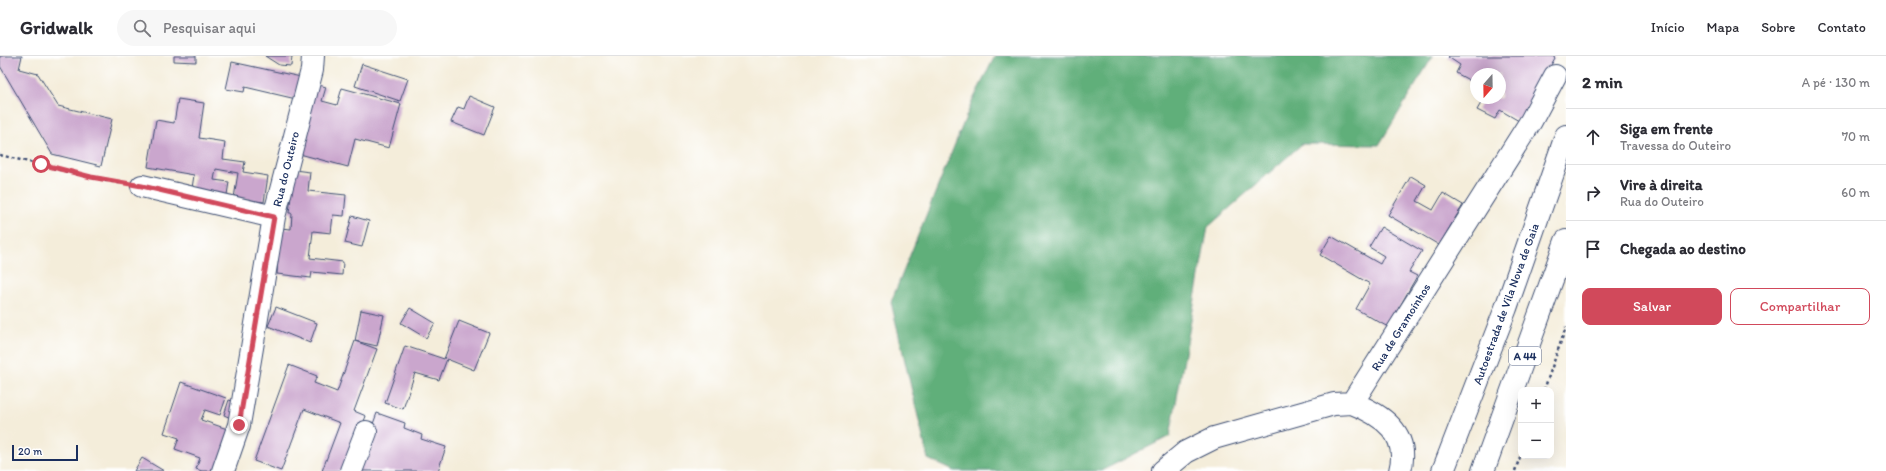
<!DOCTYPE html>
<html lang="pt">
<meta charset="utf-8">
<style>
:root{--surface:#fff;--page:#f7f7f7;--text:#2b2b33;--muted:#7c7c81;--line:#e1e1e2;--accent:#d1495b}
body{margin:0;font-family:Itim,sans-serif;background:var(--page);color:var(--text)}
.controls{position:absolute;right:12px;bottom:12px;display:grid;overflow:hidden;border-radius:8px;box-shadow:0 4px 16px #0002}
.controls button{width:36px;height:36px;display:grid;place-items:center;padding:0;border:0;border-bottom:1px solid var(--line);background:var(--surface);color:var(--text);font:20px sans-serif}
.compass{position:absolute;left:1470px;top:12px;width:36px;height:36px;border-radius:50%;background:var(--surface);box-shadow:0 4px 16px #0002;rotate:200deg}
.scale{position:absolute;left:12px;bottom:10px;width:66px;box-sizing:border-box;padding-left:4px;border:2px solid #1b2f5e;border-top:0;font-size:11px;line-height:14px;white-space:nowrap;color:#1b2f5e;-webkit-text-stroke:3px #fff;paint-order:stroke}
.stop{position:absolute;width:12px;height:12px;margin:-9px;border:3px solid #d1495b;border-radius:50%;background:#fff}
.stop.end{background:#d1495b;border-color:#fff;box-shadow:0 1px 4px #0008}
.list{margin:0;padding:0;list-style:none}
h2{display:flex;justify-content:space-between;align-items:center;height:52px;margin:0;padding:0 16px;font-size:17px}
h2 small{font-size:13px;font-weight:400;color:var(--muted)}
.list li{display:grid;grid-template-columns:26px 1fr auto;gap:12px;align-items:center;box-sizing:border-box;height:56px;padding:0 16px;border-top:1px solid var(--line)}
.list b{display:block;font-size:15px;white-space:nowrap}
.list p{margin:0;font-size:13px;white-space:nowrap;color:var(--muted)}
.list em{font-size:13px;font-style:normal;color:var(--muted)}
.actions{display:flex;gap:8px;padding:12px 16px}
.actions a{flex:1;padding:9px 0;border:1px solid var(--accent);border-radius:8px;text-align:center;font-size:14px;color:var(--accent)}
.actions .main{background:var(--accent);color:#fff}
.icon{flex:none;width:22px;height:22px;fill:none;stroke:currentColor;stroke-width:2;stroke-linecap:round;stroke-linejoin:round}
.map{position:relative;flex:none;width:1566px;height:415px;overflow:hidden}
header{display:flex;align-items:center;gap:24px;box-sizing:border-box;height:56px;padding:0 20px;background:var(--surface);border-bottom:1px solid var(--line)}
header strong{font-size:19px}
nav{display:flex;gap:22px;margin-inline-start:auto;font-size:14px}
.search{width:280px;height:36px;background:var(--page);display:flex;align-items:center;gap:10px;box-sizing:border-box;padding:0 14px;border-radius:22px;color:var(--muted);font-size:15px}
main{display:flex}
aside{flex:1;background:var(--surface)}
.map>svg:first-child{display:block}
.forest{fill:#60af7a;stroke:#3e6f6c}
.building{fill:#caa6cd}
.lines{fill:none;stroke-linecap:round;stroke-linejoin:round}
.minor-casing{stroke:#3c4c71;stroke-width:24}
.highway-casing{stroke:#3c4c71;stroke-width:24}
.path{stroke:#3c4c71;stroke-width:2.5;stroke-dasharray:3 3;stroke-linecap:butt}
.minor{stroke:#fff;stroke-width:22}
.highway{stroke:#fff;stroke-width:22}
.route{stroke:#d1495b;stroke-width:5}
.labels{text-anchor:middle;stroke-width:3.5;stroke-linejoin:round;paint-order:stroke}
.shield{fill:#fff;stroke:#5f6d8e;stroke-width:1}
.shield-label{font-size:11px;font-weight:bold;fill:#1b2f5e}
.street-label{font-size:12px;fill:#1b2f5e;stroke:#fff}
</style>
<header>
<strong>Gridwalk</strong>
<div class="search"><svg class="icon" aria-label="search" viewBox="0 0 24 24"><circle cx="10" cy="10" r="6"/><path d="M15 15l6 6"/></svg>Pesquisar aqui</div>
<nav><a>Início</a><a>Mapa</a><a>Sobre</a><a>Contato</a></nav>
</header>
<main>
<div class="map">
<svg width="1566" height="415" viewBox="0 0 1566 415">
<rect width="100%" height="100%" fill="#fff"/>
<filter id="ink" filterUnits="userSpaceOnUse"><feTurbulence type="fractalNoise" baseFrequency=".025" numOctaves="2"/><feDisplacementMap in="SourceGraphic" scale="8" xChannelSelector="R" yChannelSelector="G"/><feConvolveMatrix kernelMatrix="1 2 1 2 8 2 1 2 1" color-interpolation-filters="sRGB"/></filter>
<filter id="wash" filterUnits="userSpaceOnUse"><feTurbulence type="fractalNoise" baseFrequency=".012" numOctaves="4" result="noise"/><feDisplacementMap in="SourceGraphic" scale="16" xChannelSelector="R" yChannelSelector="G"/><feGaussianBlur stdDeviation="0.9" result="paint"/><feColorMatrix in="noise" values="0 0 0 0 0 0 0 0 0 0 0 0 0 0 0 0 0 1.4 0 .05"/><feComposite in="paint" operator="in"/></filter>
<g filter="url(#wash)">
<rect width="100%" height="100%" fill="#f4edda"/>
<path class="forest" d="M995 0H1433L1379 89 1302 88 1208 171 1170 380 1101 415H954L928 403 891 246 972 46Z"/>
<g id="blocks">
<path class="building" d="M0 0H22L19 13 38 18 58 50 112 63 101 110 52 98 0 10Z
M174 0H196V6L174 5Z
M265 0H292L291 10 279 9Z
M1449 0H1552L1555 2 1519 65 1500 54 1495 63 1477 54 1484 42H1500V18H1476V28L1456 17 1460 9 1448 1Z
M232 6 301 21 296 43 245 31 244 36 226 33Z
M362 8 408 23 400 45 355 30Z
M315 28 326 31 322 45 337 49 342 32 401 48 389 92 355 83 348 111 296 97Z
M469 40 495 51 484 79 451 66 458 51 464 53Z
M178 43 204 47 199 82 225 86 223 103 245 106 243 116 268 120 264 146 234 142 238 117 216 113 214 124 229 126 226 145 191 139 194 119 148 111 156 64 174 67Z
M294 114 310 116 308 135 346 139 344 160 333 159 331 177 313 175 310 202 343 206 342 219 312 216 311 222 277 218 280 172 291 173 292 157H289Z
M1411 120 1426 129 1417 145 1433 154 1443 137 1463 149 1439 189 1388 159Z
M352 160 369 165 362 191 345 187Z
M1381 171 1422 195 1409 216 1417 220 1388 271 1356 253 1370 228 1320 199 1331 180 1380 208 1384 200 1369 191Z
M276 251 317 267 310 287 268 270Z
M410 252 435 267 426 282 401 267Z
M361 254 384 259 377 290 355 285Z
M459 265 489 277 474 314 447 303 439 324 415 317 403 353 385 347 405 290 444 303Z
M355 285 377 293 354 355 366 360 345 415H322L340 367 304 353 281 415 254 405 289 309 317 320 314 327 337 336Z
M181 326 226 342 220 359 205 354 201 364 236 376 223 415H202L196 413 200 402 175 393 179 382 164 377Z
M229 344 238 347 233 363 224 359Z
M377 357 405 367 404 372 422 379 421 383 446 391 438 415H356Z
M142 402 164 415H134Z"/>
</g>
</g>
<g filter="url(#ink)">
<use href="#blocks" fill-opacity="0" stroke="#3c4c71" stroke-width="1"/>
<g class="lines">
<defs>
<path id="minor" d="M142 130 274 161
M1352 347C1383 359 1410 378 1400 415
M223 415 239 369 274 161 312 14 313 0
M351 415 366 376
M1163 415 1186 396 1214 382 1334 348 1352 347 1531 65 1555 20"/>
<path id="highway" d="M1443 415 1506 252 1566 80
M1483 415 1566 185"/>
</defs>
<use href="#minor" class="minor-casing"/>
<use href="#highway" class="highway-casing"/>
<path class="path" d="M0 99 91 121 121 127
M1544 334 1566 271
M1515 415 1521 398"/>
<use href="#minor" class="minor"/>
<use href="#highway" class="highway"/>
</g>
</g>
<g class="lines" filter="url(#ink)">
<path class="route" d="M41 108 91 121 142 130 274 161 239 369"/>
</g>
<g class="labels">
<rect class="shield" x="1509" y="291" width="32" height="18" rx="3"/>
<g class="shield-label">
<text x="1525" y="304">A 44</text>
</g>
<g class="street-label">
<text transform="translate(286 113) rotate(-76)" y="4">Rua do Outeiro</text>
<text transform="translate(1506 248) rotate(-70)" y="4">Autoestrada de Vila Nova de Gaia</text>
<text transform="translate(1401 271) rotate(-58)" y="4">Rua de Gramoínhos</text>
</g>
</g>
</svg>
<div class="controls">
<button>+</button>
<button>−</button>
</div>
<svg class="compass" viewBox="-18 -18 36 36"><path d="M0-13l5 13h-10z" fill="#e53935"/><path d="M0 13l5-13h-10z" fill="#7c7c81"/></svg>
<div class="scale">20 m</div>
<div class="stop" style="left:41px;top:108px"></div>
<div class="stop end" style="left:239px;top:369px"></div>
</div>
<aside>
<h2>2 min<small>A pé · 130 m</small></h2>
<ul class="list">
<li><svg class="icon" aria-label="ahead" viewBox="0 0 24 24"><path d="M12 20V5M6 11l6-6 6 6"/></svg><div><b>Siga em frente</b><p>Travessa do Outeiro</p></div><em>70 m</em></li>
<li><svg class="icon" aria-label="right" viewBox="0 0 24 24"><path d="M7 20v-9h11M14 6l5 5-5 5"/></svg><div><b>Vire à direita</b><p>Rua do Outeiro</p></div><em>60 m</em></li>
<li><svg class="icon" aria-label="arrive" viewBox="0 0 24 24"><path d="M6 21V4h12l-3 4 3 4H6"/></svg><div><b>Chegada ao destino</b></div></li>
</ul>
<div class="actions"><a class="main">Salvar</a><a>Compartilhar</a></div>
</aside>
</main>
